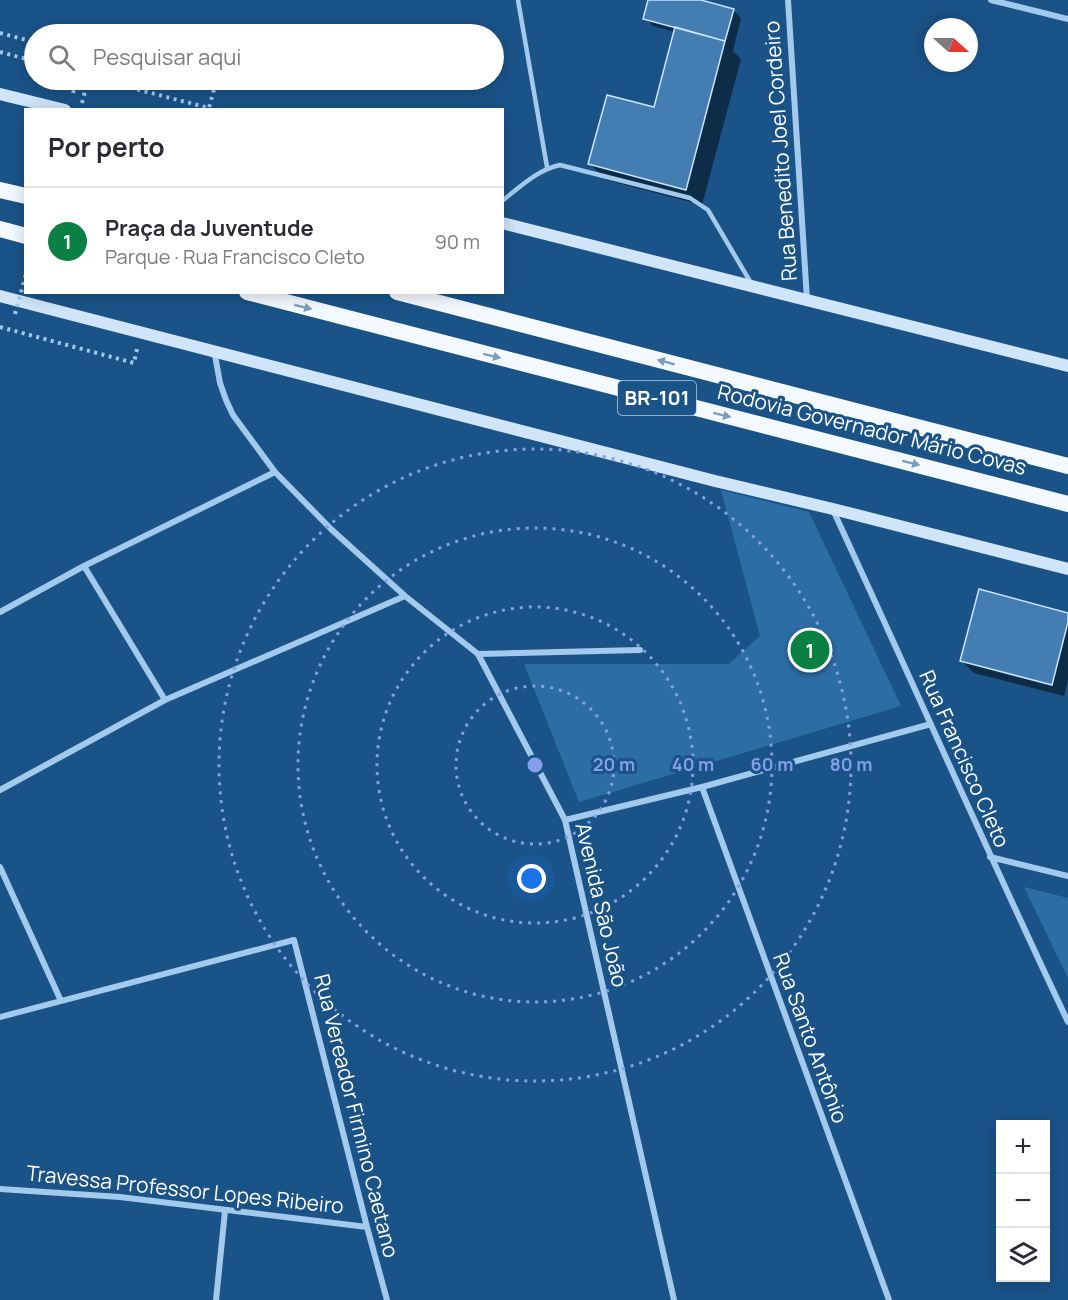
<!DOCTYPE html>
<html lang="pt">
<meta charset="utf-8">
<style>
:root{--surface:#fff;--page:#f2f2f3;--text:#2b2b33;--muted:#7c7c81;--line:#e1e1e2;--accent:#0b8043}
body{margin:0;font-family:Manrope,sans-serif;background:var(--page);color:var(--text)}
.controls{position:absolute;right:18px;bottom:18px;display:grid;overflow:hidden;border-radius:0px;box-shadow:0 3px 15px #0003}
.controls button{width:54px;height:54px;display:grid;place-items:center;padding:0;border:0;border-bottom:2px solid var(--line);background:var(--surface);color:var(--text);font:30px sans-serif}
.compass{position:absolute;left:924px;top:18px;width:54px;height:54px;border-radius:50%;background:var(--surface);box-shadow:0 3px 15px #0003;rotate:111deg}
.you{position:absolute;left:532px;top:879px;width:21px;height:21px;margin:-15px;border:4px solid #fff;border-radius:50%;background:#1a73e8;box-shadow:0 0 0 9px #1a73e833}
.badge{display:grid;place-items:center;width:39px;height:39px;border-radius:50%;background:var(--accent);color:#fff;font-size:20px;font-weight:700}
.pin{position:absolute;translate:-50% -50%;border:3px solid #fff;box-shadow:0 2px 6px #0006}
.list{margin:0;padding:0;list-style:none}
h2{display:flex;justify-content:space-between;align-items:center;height:78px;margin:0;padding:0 24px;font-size:26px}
h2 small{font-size:20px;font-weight:400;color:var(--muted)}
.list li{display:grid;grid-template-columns:39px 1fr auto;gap:18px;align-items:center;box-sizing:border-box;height:108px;padding:0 24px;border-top:2px solid var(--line)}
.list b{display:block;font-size:22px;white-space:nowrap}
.list p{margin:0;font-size:20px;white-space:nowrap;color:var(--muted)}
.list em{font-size:20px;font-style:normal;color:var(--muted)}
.icon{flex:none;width:33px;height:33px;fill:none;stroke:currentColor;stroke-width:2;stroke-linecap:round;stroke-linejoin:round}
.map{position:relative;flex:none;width:1068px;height:1300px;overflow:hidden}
.search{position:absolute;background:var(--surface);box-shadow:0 3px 15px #0003;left:24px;top:24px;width:480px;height:66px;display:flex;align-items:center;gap:15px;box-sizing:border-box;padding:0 21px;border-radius:33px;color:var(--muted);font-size:22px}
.panel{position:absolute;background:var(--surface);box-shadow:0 3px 15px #0003;left:24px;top:108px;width:480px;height:186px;border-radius:0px}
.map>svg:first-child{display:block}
.green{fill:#2d6da6}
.shadow{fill:#0007}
.building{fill:#437db1;stroke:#c9e2f9;stroke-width:1.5}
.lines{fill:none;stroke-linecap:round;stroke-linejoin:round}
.path{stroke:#a3caec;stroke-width:4;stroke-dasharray:3 4.5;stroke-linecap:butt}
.service{stroke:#a3caec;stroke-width:4.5}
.minor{stroke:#a3caec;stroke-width:6}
.secondary{stroke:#d0e5f9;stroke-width:12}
.trunk{stroke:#f4f9ff;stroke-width:16}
.path-bridge{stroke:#a3caec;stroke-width:4;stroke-dasharray:3 4.5;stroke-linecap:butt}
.oneway{fill:#7c9ebe}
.ring{fill:none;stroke:#839eea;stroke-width:3;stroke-dasharray:3 6}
.labels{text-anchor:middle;stroke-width:6;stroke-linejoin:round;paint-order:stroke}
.shield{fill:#1a5388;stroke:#bacbdb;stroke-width:1.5}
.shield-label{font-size:20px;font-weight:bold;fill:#fff}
.street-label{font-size:21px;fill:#fff;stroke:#1a5388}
.centre{fill:#839eea;stroke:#1a5388;stroke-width:3}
.ring-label{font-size:18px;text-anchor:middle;font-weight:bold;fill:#839eea;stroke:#1a5388;stroke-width:6;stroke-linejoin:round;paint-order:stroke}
</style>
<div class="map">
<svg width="1068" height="1300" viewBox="0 0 1068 1300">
<rect width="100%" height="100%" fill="#1a5388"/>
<path class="green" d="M721 490 809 512 901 706 579 802 524 664H729L760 636Z
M1024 887 1068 898V978Z"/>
<path class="shadow" d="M649 0H695L733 10 741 18 733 51 741 59 702 205 606 180 590 164 655 109 675 32 653 26 645 18Z
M1068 614V680L1064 696 974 673 962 661Z"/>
<path class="building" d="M648 0H701L734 9 725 41 643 19Z
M675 27 725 41 686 190 588 164 607 95 654 107Z
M979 589 1068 613V622L1052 685 960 661Z"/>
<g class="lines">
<path class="path" d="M0 33 34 42
M0 52 34 61
M101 80 209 108 214 89 179 80
M73 93 77 80
M82 103 88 80
M0 327 134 363 137 349"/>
<path class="service" d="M518 0 547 167
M502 201C521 186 537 170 560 165L690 198 708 210 751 283"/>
<path class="minor" d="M788 0 807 300
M991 0 1068 19
M214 350 220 383 226 400 233 415 275 472 332 530 405 596 478 654 565 820 674 1300
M833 510C912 681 988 853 1068 1022
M84 566 165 700
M0 612 84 566 275 472
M478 654 640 650
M702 787 889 1300
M0 790 165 700 405 596
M565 820 702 787 931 724
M990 857 1068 876
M0 867 61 1001
M0 1017 294 940 367 1227 387 1300
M0 1189 120 1197 367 1227
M216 1300 225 1211"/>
<path class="secondary" d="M0 94 65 110
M502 223 1068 366
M0 296 715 481 833 509 1068 569"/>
<path class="trunk" d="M0 190 26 196
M0 229 26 236
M247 292 1068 504
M397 292 1068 466"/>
<path class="path-bridge" d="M15 314 26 274"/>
</g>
<defs><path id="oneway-solid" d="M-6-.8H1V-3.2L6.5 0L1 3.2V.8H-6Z" transform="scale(1.5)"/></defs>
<g class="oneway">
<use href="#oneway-solid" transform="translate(303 307) rotate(14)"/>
<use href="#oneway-solid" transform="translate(492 356) rotate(14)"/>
<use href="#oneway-solid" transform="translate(666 362) rotate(-165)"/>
<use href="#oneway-solid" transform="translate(722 415) rotate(14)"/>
<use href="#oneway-solid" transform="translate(911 463) rotate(14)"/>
</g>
<g class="ring">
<circle cx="535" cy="765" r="79"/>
<circle cx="535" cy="765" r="158"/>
<circle cx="535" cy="765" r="237"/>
<circle cx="535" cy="765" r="316"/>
</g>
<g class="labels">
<rect class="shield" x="618" y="381" width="78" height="34" rx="4.5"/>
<g class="shield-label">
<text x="657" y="405">BR-101</text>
</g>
<g class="street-label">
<text transform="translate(781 151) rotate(-94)" y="7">Rua Benedito Joel Cordeiro</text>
<text transform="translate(872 430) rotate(14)" y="7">Rodovia Governador Mário Covas</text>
<text transform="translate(964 759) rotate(66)" y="7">Rua Francisco Cleto</text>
<text transform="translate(601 905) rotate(77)" y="7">Avenida São João</text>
<text transform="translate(810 1038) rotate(70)" y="7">Rua Santo Antônio</text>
<text transform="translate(356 1116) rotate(76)" y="7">Rua Vereador Firmino Caetano</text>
<text transform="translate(185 1190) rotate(6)" y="7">Travessa Professor Lopes Ribeiro</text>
</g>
</g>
<circle cx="535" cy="765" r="9" class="centre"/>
<g class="ring-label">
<text x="614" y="771">20 m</text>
<text x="693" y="771">40 m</text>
<text x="772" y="771">60 m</text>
<text x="851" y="771">80 m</text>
</g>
</svg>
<div class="controls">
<button>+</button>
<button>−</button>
<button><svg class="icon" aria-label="layers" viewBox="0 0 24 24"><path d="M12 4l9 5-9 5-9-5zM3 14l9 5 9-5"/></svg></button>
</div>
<svg class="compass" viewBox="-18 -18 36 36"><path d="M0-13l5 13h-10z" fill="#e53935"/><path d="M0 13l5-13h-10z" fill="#7c7c81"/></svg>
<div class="you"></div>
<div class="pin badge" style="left:810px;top:650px">1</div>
<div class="search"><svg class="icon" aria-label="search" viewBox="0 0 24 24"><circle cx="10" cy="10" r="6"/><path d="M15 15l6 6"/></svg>Pesquisar aqui</div>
<section class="panel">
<h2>Por perto<small></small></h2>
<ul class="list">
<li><span class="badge">1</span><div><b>Praça da Juventude</b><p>Parque · Rua Francisco Cleto</p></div><em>90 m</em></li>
</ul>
</section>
</div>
